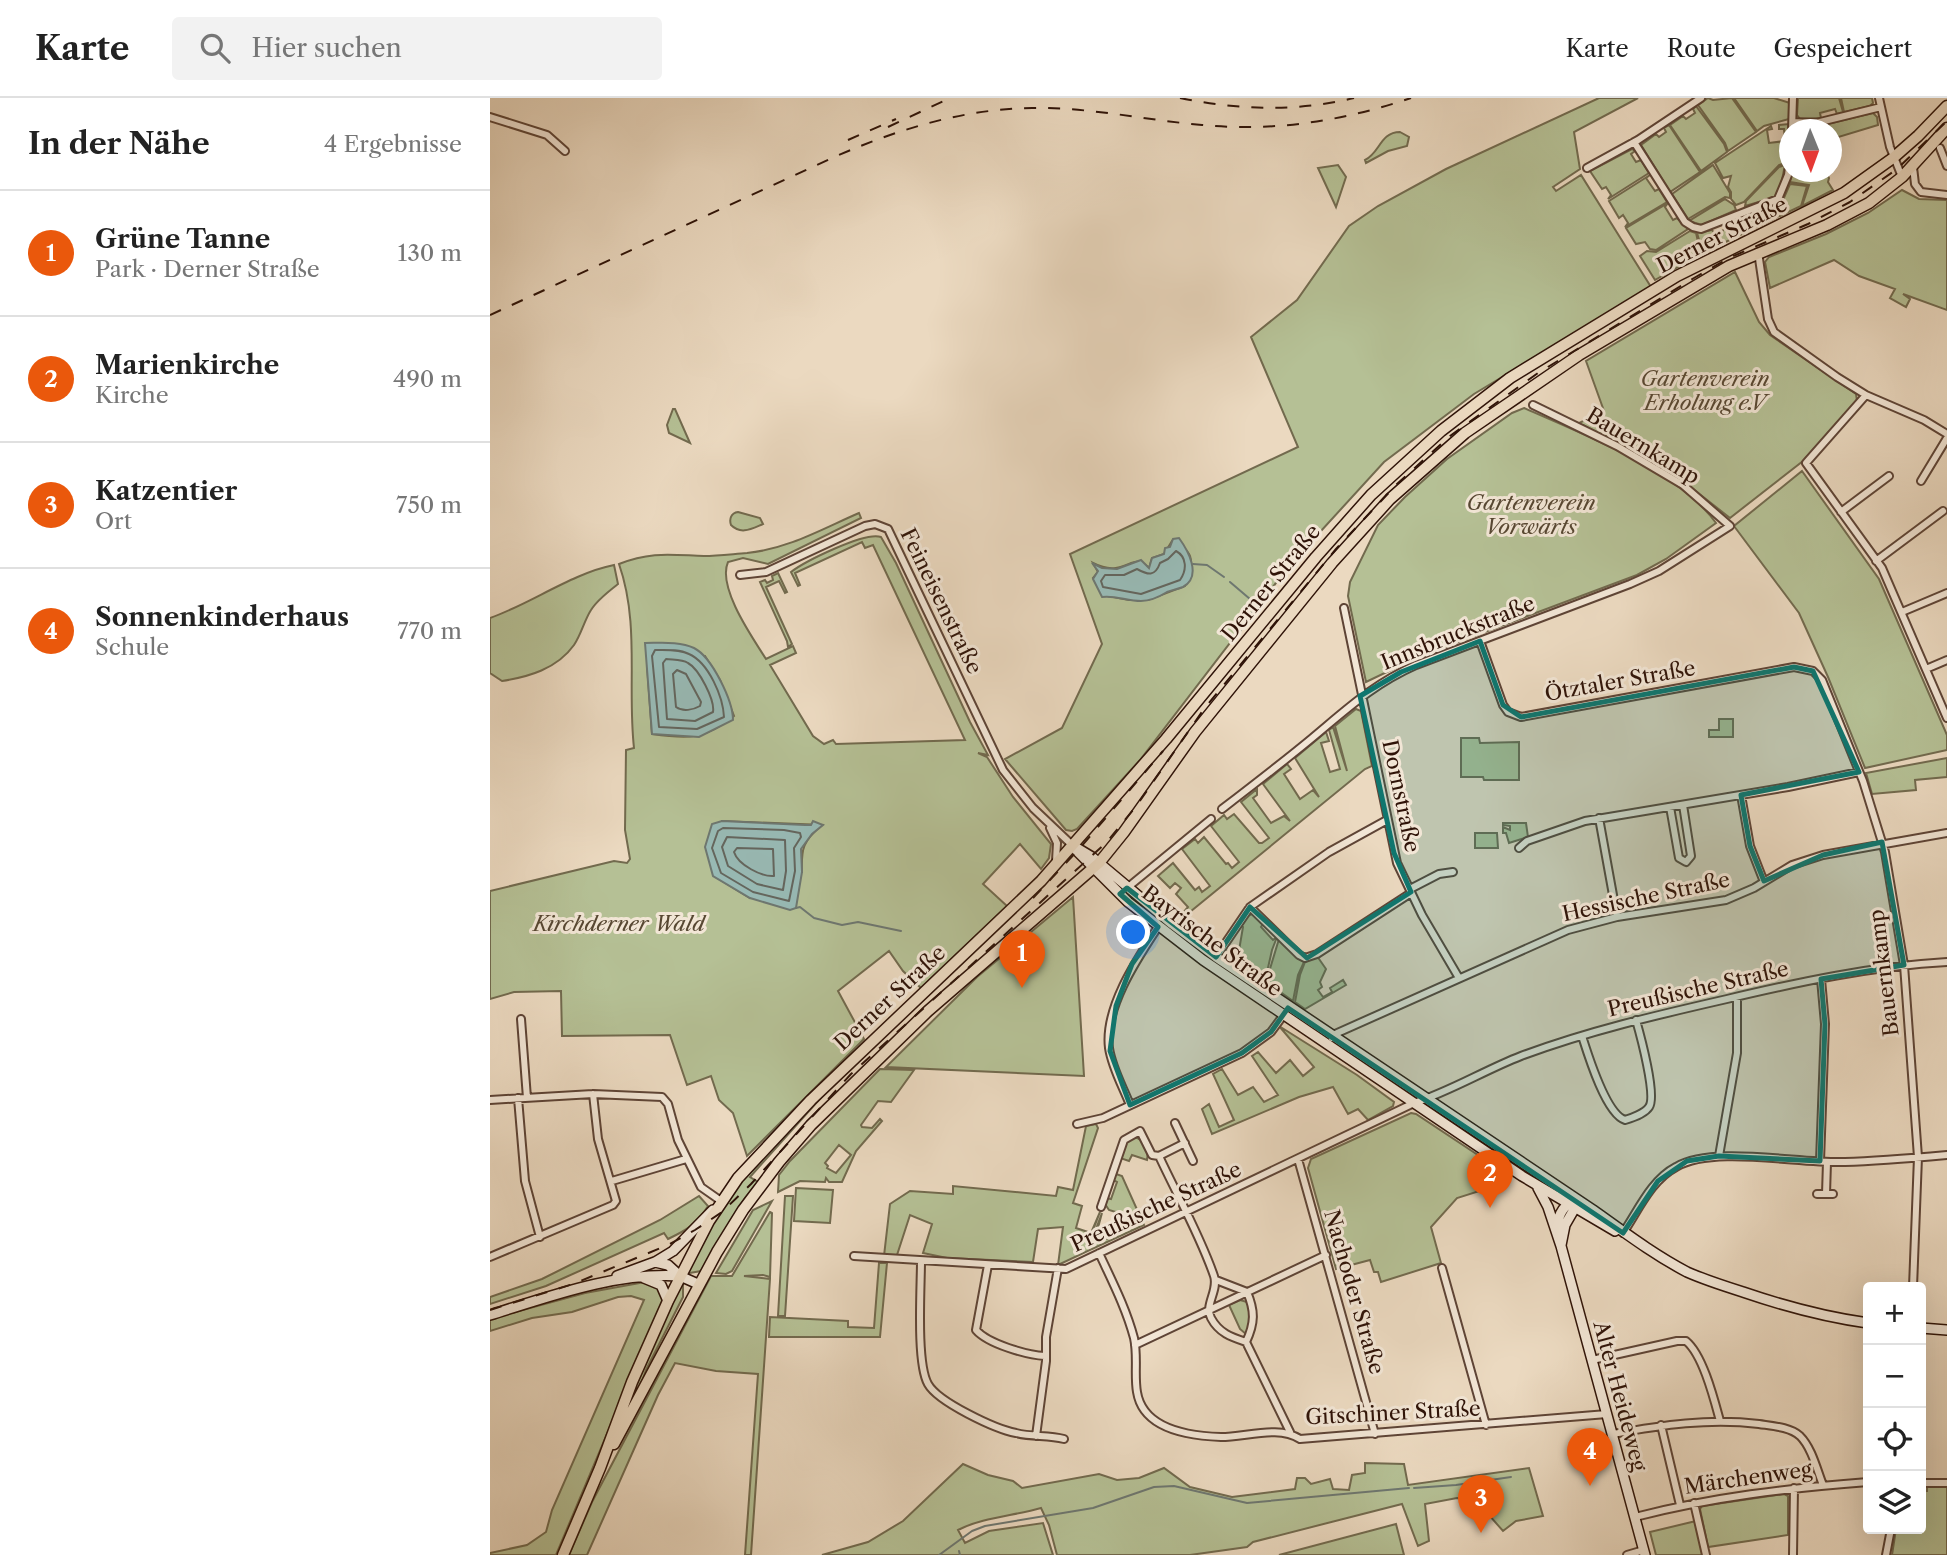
<!DOCTYPE html>
<html lang="de">
<meta charset="utf-8">
<style>
:root{--surface:#fff;--page:#f2f2f2;--text:#222;--muted:#767676;--line:#e0e0e0;--accent:#ea580c}
body{margin:0;font-family:"Libre Caslon Text",serif;background:var(--page);color:var(--text)}
.controls{position:absolute;right:21px;bottom:21px;display:grid;overflow:hidden;border-radius:7px;box-shadow:0 7px 28px #0002}
.controls button{width:63px;height:63px;display:grid;place-items:center;padding:0;border:0;border-bottom:2px solid var(--line);background:var(--surface);color:var(--text);font:35px sans-serif}
.compass{position:absolute;left:1289px;top:21px;width:63px;height:63px;border-radius:50%;background:var(--surface);box-shadow:0 7px 28px #0002;rotate:179deg}
.you{position:absolute;left:644px;top:835px;width:24px;height:24px;margin:-18px;border:5px solid #fff;border-radius:50%;background:#1a73e8;box-shadow:0 0 0 10px #1a73e833}
.badge{display:grid;place-items:center;width:46px;height:46px;border-radius:50%;background:var(--accent);color:#fff;font-size:23px;font-weight:700}
.pin{position:absolute;translate:-50% -58px;filter:drop-shadow(0 2px 4px #0008)}
.pin::after{content:'';position:absolute;top:37px;width:24px;height:21px;background:inherit;clip-path:polygon(0 0,100% 0,50% 100%)}
.list{margin:0;padding:0;list-style:none}
h2{display:flex;justify-content:space-between;align-items:center;height:91px;margin:0;padding:0 28px;font-size:30px}
h2 small{font-size:23px;font-weight:400;color:var(--muted)}
.list li{display:grid;grid-template-columns:46px 1fr auto;gap:21px;align-items:center;box-sizing:border-box;height:126px;padding:0 28px;border-top:2px solid var(--line)}
.list b{display:block;font-size:26px;white-space:nowrap}
.list p{margin:0;font-size:23px;white-space:nowrap;color:var(--muted)}
.list em{font-size:23px;font-style:normal;color:var(--muted)}
.icon{flex:none;width:38px;height:38px;fill:none;stroke:currentColor;stroke-width:2;stroke-linecap:round;stroke-linejoin:round}
.map{position:relative;flex:none;width:1457px;height:1457px;overflow:hidden}
header{display:flex;align-items:center;gap:42px;box-sizing:border-box;height:98px;padding:0 35px;background:var(--surface);border-bottom:2px solid var(--line)}
header strong{font-size:33px}
nav{display:flex;gap:38px;margin-inline-start:auto;font-size:24px}
.search{width:490px;height:63px;background:var(--page);display:flex;align-items:center;gap:18px;box-sizing:border-box;padding:0 24px;border-radius:7px;color:var(--muted);font-size:26px}
main{display:flex}
aside{flex:1;background:var(--surface)}
.map>svg:first-child{display:block}
.green{fill:#b5c095;stroke:#726a4e;stroke-width:2;fill-rule:evenodd}
.water{fill:#98bab5;stroke:#6e7770;stroke-width:2}
.lines{fill:none;stroke-linecap:round;stroke-linejoin:round}
.shore{stroke:#64665e;stroke-width:2}
.stream{stroke:#6e7770;stroke-width:2}
.street-casing{stroke:#5e4436;stroke-width:10}
.secondary-casing{stroke:#2f1308;stroke-width:12}
.primary-casing{stroke:#2f1308;stroke-width:13}
.street{stroke:#f2e6d6;stroke-width:6}
.secondary{stroke:#f2e6d6;stroke-width:9}
.primary{stroke:#ebd9c0;stroke-width:10}
.rail{stroke:#2f1308;stroke-width:2;stroke-dasharray:12 12;stroke-linecap:butt}
.marked{fill:#0f766e;fill-opacity:0.2;stroke:#0f766e;stroke-width:5;stroke-linejoin:round}
.labels{text-anchor:middle;stroke-width:6;stroke-linejoin:round;paint-order:stroke}
.street-label{font-size:21px;fill:#2f1308;stroke:#f2e6d6}
.park-label{font-size:21px;font-style:italic;fill:#574732;stroke:#f2e6d6}
</style>
<header>
<strong>Karte</strong>
<div class="search"><svg class="icon" aria-label="search" viewBox="0 0 24 24"><circle cx="10" cy="10" r="6"/><path d="M15 15l6 6"/></svg>Hier suchen</div>
<nav><a>Karte</a><a>Route</a><a>Gespeichert</a></nav>
</header>
<main>
<aside>
<h2>In der Nähe<small>4 Ergebnisse</small></h2>
<ul class="list">
<li><span class="badge">1</span><div><b>Grüne Tanne</b><p>Park · Derner Straße</p></div><em>130 m</em></li>
<li><span class="badge">2</span><div><b>Marienkirche</b><p>Kirche</p></div><em>490 m</em></li>
<li><span class="badge">3</span><div><b>Katzentier</b><p>Ort</p></div><em>750 m</em></li>
<li><span class="badge">4</span><div><b>Sonnenkinderhaus</b><p>Schule</p></div><em>770 m</em></li>
</ul>
</aside>
<div class="map">
<svg width="1457" height="1457" viewBox="0 0 1457 1457">
<rect width="100%" height="100%" fill="#ebd9c0"/>
<filter id="stains"><feTurbulence type="fractalNoise" baseFrequency=".00286" numOctaves="4"/><feColorMatrix values="0 0 0 0 .2 0 0 0 0 .09 0 0 0 0 .02 0 0 0 .5 -.17"/></filter>
<radialGradient id="worn" r=".72"><stop offset=".6" stop-color="#630" stop-opacity="0"/><stop offset="1" stop-color="#630" stop-opacity=".3"/></radialGradient>
<path class="green" d="M1109 0H1148L1084 34 1090 71 1063 89 1066 93 1091 77 1161 189 984 296 894 364 799 468 650 662 587 731 582 733 576 732 515 661 572 630 612 546 580 456 808 349 761 239 807 202 859 128 888 108 956 71ZM682 443C707 454 703 466 695 488L658 502H639L618 498 603 480 608 474 603 465C630 479 640 460 651 464 652 464 658 469 659 470L662 460 674 456Z
M1218 0 1223 2 1242 0 1266 34 1238 53 1235 45 1208 7Z
M1244 0H1284L1300 5 1299 21 1274 28 1267 33Z
M1308 0H1349L1353 14 1347 16 1345 11 1330 15 1331 20 1310 21 1307 17Z
M1351 0H1382L1383 5 1380 8 1354 14Z
M1206 8 1234 46 1237 54 1211 73 1180 27 1193 18 1196 21 1205 15 1203 11Z
M1383 15 1387 19 1388 27 1342 41V32L1330 31 1329 28Z
M1299 26 1295 65 1289 67 1254 104 1246 107 1241 101V94L1238 89 1241 78 1233 80 1225 65 1281 28 1282 31 1277 32 1279 45 1295 43 1294 31H1289V27Z
M1179 27 1210 74 1180 94 1151 47 1166 36 1169 39 1176 34 1174 30Z
M910 34 919 39 917 48 898 53 876 65 875 62C890 55 890 34 910 34Z
M1142 51 1145 53 1141 56 1146 64 1151 62 1159 75 1118 101 1121 97 1116 89 1112 91 1100 73Z
M848 67 856 79 846 109 828 70Z
M1223 67 1240 95V100L1235 99 1198 121 1182 96Z
M1295 67 1291 87 1286 99 1255 108 1256 103 1289 69Z
M1302 74H1336L1339 80 1338 84 1343 92 1312 108 1319 87 1300 84Z
M1160 77 1156 80 1165 93 1169 91 1177 104 1135 129 1138 125 1133 117 1129 120 1119 103Z
M1300 86 1317 88 1311 108 1290 118 1283 109 1293 102Z
M1412 92 1429 101 1457 102V212L1413 196 1420 201 1416 209 1400 200 1405 191 1369 178 1344 162 1280 190 1275 164 1279 159 1336 136 1378 115Z
M1235 101 1244 107 1246 112 1212 127 1199 123Z
M1178 105 1175 109 1183 122 1187 120 1198 131 1166 152 1160 151 1155 144 1146 146 1136 130Z
M1277 110 1289 118 1213 155 1207 135 1222 132 1225 136 1260 120 1278 115Z
M1200 133 1206 135 1211 156 1165 182 1150 158 1157 153 1166 154Z
M1245 174 1269 224 1280 237 1366 296 1367 303 1313 363 1240 420 1184 376 1089 325 1114 313 1096 263Z
M1034 310C1092 336 1189 373 1226 425L1176 461 1147 477 928 559 876 584 858 498 860 484 888 427 915 399 957 361 1022 315Z
M183 311H185L200 345 179 335 177 327Z
M1312 373 1389 481 1457 637V652L1375 670 1338 579 1309 515 1244 428Z
M248 414 270 420 273 426C261 431 251 437 241 427 239 421 241 415 248 414Z
M369 415 371 420 278 466 253 460 238 464C227 489 262 539 276 561L303 548 306 555 280 567 323 638 334 646 343 642 346 646 475 642 383 447 375 450 372 444 305 475 310 487 308 488 301 474C314 464 375 433 391 439L406 465 480 624 498 657 488 655 497 659 523 699 561 746 559 760 551 771 530 746 493 786 517 808 431 890 413 873 399 853 348 893 374 941 257 1058 243 1015 229 1002 221 978 197 987 180 937 72 938 71 893 24 894 0 901V793L124 763 137 765 140 761 135 732 136 652 144 650C137 588 150 526 129 466 161 453 182 457 214 458 228 458 243 456 257 455 298 451 332 431 369 415ZM215 558 230 582 244 618C215 642 197 641 162 636L157 567ZM232 723 332 727C313 743 311 750 312 774L260 800 224 778Z
M124 467 128 486C119 493 107 502 101 512 94 523 91 537 84 547 67 571 38 579 12 583L0 575V520C40 506 83 475 124 467Z
M288 475 297 494 295 495 289 483 276 489 302 546 298 549 297 543 270 484 275 482 277 485 283 482 282 478Z
M866 611 871 613 882 668 875 671 695 818 692 816 698 809 686 796 691 790 685 785 680 790 668 778 683 765 705 792 709 789 712 794 720 788 692 751 705 741 708 745 714 739 736 766 738 765 742 770 749 764 721 728 734 717 737 721 744 716 769 745H772L779 740 751 704 767 691V697L763 700 781 725 794 718 800 723 773 686 797 666 801 671 794 676 810 701 823 692 829 699 805 660 836 634 839 643 831 645 840 674 850 671 839 632 843 629 857 673 845 628Z
M1229 621H1243V639H1219V632H1229Z
M971 640H989L990 645 1029 644V682H994L993 679H971Z
M1457 660V679L1425 682 1426 692 1382 696 1376 675Z
M1013 725H1036L1038 739 1019 745 1016 735H1013V729L1020 732V728L1013 727Z
M985 735H1007L1008 750H985Z
M583 799 594 978 396 969 487 879Z
M762 816 773 826 771 829 783 842 787 839 782 852 775 883 747 864 753 829 751 828 757 818Z
M789 841 807 860 814 864 808 877 803 903 776 884Z
M827 858 836 871 830 884 832 889 828 892 833 899 842 894 840 890 853 882 856 887 815 911 805 904 810 877 815 864Z
M789 928 867 977 904 1004 903 1008 878 1022 868 1011 858 1016 843 989 809 999 722 1036 712 1011 719 1006 729 1029 744 1022 723 976 732 971 748 997 763 989 774 1004 788 997 762 958 768 954 786 975 800 962 813 978 824 969Z
M390 971 424 972 401 1004 388 1003 371 1027 372 1029 382 1030 390 1021 392 1023 366 1053 352 1084H339L336 1080 335 1084 310 1083 288 1094 289 1077 300 1063ZM349 1047 361 1057 346 1075 337 1070 338 1068 335 1065Z
M345 984 260 1079 268 1084 255 1100 211 1173 194 1176 237 1101 278 1051Z
M921 1015 926 1016 1018 1077 1020 1080 1018 1084 967 1100 941 1129 951 1165 891 1184 888 1174H884L880 1162 846 1171 818 1070 821 1061Z
M606 1026 608 1030 583 1105 592 1108 586 1130 601 1135 610 1114 600 1140H598L600 1152 568 1167 573 1129 548 1131 543 1164 457 1160 433 1155 442 1126 420 1117 407 1157 394 1158 400 1106 420 1093 463 1096V1088L566 1098 568 1089 583 1092 596 1028Z
M644 1039C654 1041 659 1052 657 1062L642 1057 639 1063 630 1060 637 1042Z
M626 1076 632 1078 654 1127 602 1151 601 1144 612 1115 606 1137 617 1141 624 1138 632 1116 619 1112 615 1106 616 1100 621 1101 627 1084 623 1082Z
M306 1090 343 1092 340 1125 304 1123Z
M209 1098 218 1108C207 1126 197 1132 178 1141L174 1135 56 1188 0 1206V1199L52 1181 170 1122Z
M295 1098H303L295 1218H288Z
M282 1103 242 1173 236 1176 226 1175 263 1112Z
M280 1114 282 1115 280 1179 273 1177 254 1178 280 1181 261 1457H255L268 1276 226 1273 185 1265 168 1297 97 1457H79L102 1404 221 1178H242Z
M389 1165H397L390 1239H279L280 1219 358 1223V1229L384 1230Z
M155 1184C165 1187 173 1191 173 1203L66 1457H0V1455L37 1447 56 1434 62 1412 154 1202 141 1198 128 1199 82 1214 42 1220 0 1233V1221L95 1195Z
M189 1185H193V1199L156 1272 146 1301 118 1353Z
M750 1202 757 1204 762 1215 757 1237 750 1231 739 1207Z
M875 1365 914 1366 918 1387 1039 1370 1053 1418 1026 1423 1013 1433 985 1401 967 1400 935 1406 939 1443 928 1448 912 1406 763 1444 757 1449 700 1457H567L559 1427 551 1410C524 1418 493 1419 468 1432L475 1445 499 1433 553 1425 563 1457H332L378 1444 413 1423 473 1366 498 1377 523 1383 532 1390 609 1376 627 1382 649 1380 674 1370 700 1389 742 1399 805 1391 807 1380H815L821 1386 840 1381 843 1391 859 1392 862 1377 875 1375Z
M1437 1388H1457V1457H1402L1406 1431H1431V1393H1437Z
M1294 1396 1298 1398V1437L1218 1449 1210 1411 1212 1408Z
M1206 1423 1213 1457H1166L1160 1434Z
M906 1426 914 1457H789Z"/>
<path class="water" d="M689 440C697 451 713 478 693 489 688 491 682 492 677 494 669 499 660 503 651 503 637 503 625 497 612 499L603 481 608 473 602 465 612 470 627 471 651 462 659 470 662 460 674 456 675 450 680 449 683 441Z
M155 545C170 545 190 543 204 550 222 559 243 603 243 622L209 639 162 636Z
M232 723 315 727H321L323 723 333 727 322 736 311 751 312 774 306 810 300 812 260 800 223 778 215 749 222 726Z"/>
<g class="lines">
<path class="shore" d="M686 453C697 459 697 472 690 482L651 496 613 489 611 483 615 477H634L647 471C658 477 665 479 670 465L678 461Z
M165 552C176 552 189 551 199 556 219 565 233 599 234 619L207 631 169 629 162 558Z
M176 561C183 562 192 561 198 565 209 571 225 602 223 614L205 623 177 621 173 565Z
M187 572 196 576 211 604 210 608C203 612 193 614 186 609L183 576Z
M233 730 294 732 310 735 311 739 304 750 305 773 299 803 263 794 231 775 222 750 228 733Z
M237 739 295 742 296 773 293 792 267 786 238 768 232 749Z
M247 750 283 751 284 778C272 779 248 767 244 754Z"/>
<path class="stream" d="M703 466 717 467 734 479
M740 484 767 507 747 538
M306 810 310 809 324 820 352 827 368 824 411 833
M924 1390 966 1387 1021 1379
M469 1453 470 1457
M449 1457 482 1433 495 1428 603 1410 664 1389 684 1388 757 1405 919 1390"/>
<defs>
<path id="street" d="M1389 0 1400 49 1412 79
M0 19 57 37 75 53
M1303 24 1326 25 1391 9
M1302 32 1303 0
M1144 44 1195 124 1203 129 1211 131 1288 101 1298 77 1300 61
M1450 50 1457 68
M1423 69 1425 86 1431 94 1457 97
M1097 70 1148 42 1211 0
M1268 154 1278 221 1284 234 1347 279 1376 297 1434 322 1457 336
M1376 297 1316 365 1392 470 1457 620
M1431 383 1457 340
M1351 414 1399 378
M1386 463 1453 413
M250 477 276 474 375 428 385 426 398 431 513 672 543 710 582 747
M854 510 907 765 932 817 969 880
M1412 514 1457 495
M990 543 1013 607 1018 614 1031 619 1304 569 1323 573 1332 582 1373 683 1395 754 1414 867 1428 1059 1423 1189
M1436 571 1457 562
M1251 697 1260 748 1274 784
M1180 709 1189 760 1196 764 1201 758 1193 707
M732 711C762 688 792 665 821 641 856 612 883 586 926 567L1140 486 1169 473 1240 428 1193 387 1127 348 1043 307
M1109 720 1127 819
M560 730 567 745 566 763
M1029 750 1037 743 1095 723 1298 689 1369 674
M637 790 721 721
M920 791 949 776 963 774
M760 809 809 857 815 860 827 856 921 795
M726 859 760 809 839 754 897 722
M31 921 37 1000
M1092 938C1098 957 1116 1016 1135 1022 1142 1020 1155 1015 1159 1009 1167 998 1150 936 1146 922
M842 940 845 936 1078 832 1127 819 1236 802 1264 790 1302 767 1333 757 1457 735
M28 1000 35 1083 50 1139
M0 1002 103 996 172 999 178 1006 188 1042 211 1089 231 1103
M640 1007C633 989 622 970 619 950 614 910 647 861 668 829
M685 1025 703 1063
M587 1026 613 1020 752 955 781 934 795 915
M669 1058 695 1045
M1229 1058 1247 955V899
M808 1061 885 1336
M1330 1063 1335 926 1331 881
M122 1083 196 1061
M1327 1096H1343
M1336 1096 1337 1064
M611 1109 634 1042 650 1033 662 1057 669 1058C687 1097 710 1137 724 1178 729 1192 714 1207 721 1220 729 1235 741 1239 756 1244L800 1334
M1133 1135C1148 1113 1161 1082 1186 1069 1223 1047 1310 1066 1355 1064 1389 1063 1423 1060 1457 1057
M609 1155C622 1183 636 1210 644 1240 648 1258 644 1277 647 1294 653 1332 701 1338 731 1339 756 1339 789 1327 810 1341L1117 1316
M364 1158 576 1171 924 1005C961 993 995 972 1031 958 1098 933 1167 917 1237 901 1309 884 1383 868 1457 864
M0 1159 123 1107 126 1103 108 1041 103 996
M431 1163C431 1189 426 1265 438 1286 448 1304 505 1331 526 1335 542 1339 558 1337 574 1341
M498 1167 486 1232C498 1246 537 1257 555 1258
M952 1170 996 1327
M726 1182 757 1194C765 1213 765 1225 756 1244
M645 1247 836 1157
M1102 1262 1187 1243H1196C1213 1257 1224 1301 1230 1323
M1171 1327 1190 1407
M1123 1336C1172 1327 1219 1320 1269 1326 1282 1328 1300 1329 1310 1338 1322 1350 1327 1372 1333 1387
M546 1338 556 1263V1239L568 1170
M1431 1385H1457
M1204 1405 1216 1457
M1145 1419C1222 1399 1299 1390 1378 1384
M1137 1457 1154 1452
M1303 1457 1304 1390
M1396 1457 1401 1431"/>
<path id="secondary" d="M582 747 602 759 682 826 726 859 1103 1112C1134 1134 1163 1156 1197 1174 1215 1182 1234 1188 1253 1194 1294 1208 1335 1219 1378 1225
M586 752 638 804 713 862 1032 1078 1125 1133
M1048 1090 1058 1109 1071 1148 1155 1457
M1066 1131C1067 1121 1072 1109 1081 1104
M1071 1147 1075 1127 1086 1108
M165 1164 178 1167 190 1178 208 1186
M127 1178 165 1164 183 1153 223 1112
M154 1180 171 1187 178 1203
M0 1217C61 1198 125 1174 190 1178
M1431 1230 1457 1232"/>
<path id="primary" d="M124 1346 227 1154 253 1112 289 1064 321 1027 438 913 609 765 634 734 705 634 842 465 900 401 975 335 1089 257 1239 168 1337 127 1379 105 1412 79 1457 30
M73 1457 110 1370 142 1284 178 1203 219 1123 248 1080 321 1002 551 783 676 641 826 459 881 397 951 333 1020 280 1187 178 1354 95 1403 60 1428 38 1457 8"/>
</defs>
<use href="#street" class="street-casing"/>
<use href="#secondary" class="secondary-casing"/>
<use href="#primary" class="primary-casing"/>
<use href="#street" class="street"/>
<use href="#secondary" class="secondary"/>
<use href="#primary" class="primary"/>
<path class="rail" d="M690 0C748 12 807 14 864 0
M398 29 460 0
M358 42 406 21
M0 217 342 60C406 32 471 11 542 10 599 9 655 22 712 27 784 34 853 23 921 0
M543 800 590 750 673 653
M0 1212 83 1186 178 1147 205 1132 232 1114 261 1086 361 976 617 744 647 707 714 611 846 451 907 386 960 338 1048 275 1204 180 1239 160 1318 126 1360 104 1407 71 1457 23"/>
</g>
<path class="marked" d="M990 543 1013 607 1031 619 1304 569 1323 573 1369 674 1251 697 1260 748 1274 783 1333 757 1392 744 1414 867 1331 881 1335 926 1330 1063 1229 1058 1197 1063 1168 1083 1133 1135 798 910 781 934 752 955 640 1007 620 953 626 908 642 866 668 829 630 796 637 790 726 859 760 809 817 860 921 794 904 755 870 598 911 574Z"/>
<g class="labels">
<g class="street-label">
<text transform="translate(1232 137) rotate(-27)" y="7">Derner Straße</text>
<text transform="translate(1153 348) rotate(31)" y="7">Bauernkamp</text>
<text transform="translate(781 485) rotate(-51)" y="7">Derner Straße</text>
<text transform="translate(451 503) rotate(64)" y="7">Feineisenstraße</text>
<text transform="translate(968 535) rotate(-22)" y="7">Innsbruckstraße</text>
<text transform="translate(1130 583) rotate(-10)" y="7">Ötztaler Straße</text>
<text transform="translate(911 698) rotate(78)" y="7">Dornstraße</text>
<text transform="translate(1156 799) rotate(-12)" y="7">Hessische Straße</text>
<text transform="translate(722 843) rotate(37)" y="7">Bayrische Straße</text>
<text transform="translate(1394 875) rotate(-97)" y="7">Bauernkamp</text>
<text transform="translate(1208 891) rotate(-13)" y="7">Preußische Straße</text>
<text transform="translate(400 900) rotate(-43)" y="7">Derner Straße</text>
<text transform="translate(666 1109) rotate(-25)" y="7">Preußische Straße</text>
<text transform="translate(864 1194) rotate(74)" y="7">Nachoder Straße</text>
<text transform="translate(1130 1298) rotate(75)" y="7">Alter Heideweg</text>
<text transform="translate(903 1315) rotate(-3)" y="7">Gitschiner Straße</text>
<text transform="translate(1258 1380) rotate(-8)" y="7">Märchenweg</text>
</g>
<g class="park-label">
<text x="1215" y="288">Gartenverein<tspan x="1215" dy="24">Erholung e.V</tspan></text>
<text x="1041" y="412">Gartenverein<tspan x="1041" dy="24">Vorwärts</tspan></text>
<text x="129" y="833">Kirchderner Wald</text>
</g>
</g>
<rect width="100%" height="100%" filter="url(#stains)"/>
<rect width="100%" height="100%" fill="url(#worn)"/>
</svg>
<div class="controls">
<button>+</button>
<button>−</button>
<button><svg class="icon" aria-label="locate" viewBox="0 0 24 24"><circle cx="12" cy="12" r="6"/><path d="M12 2v4M12 18v4M2 12h4M18 12h4"/></svg></button>
<button><svg class="icon" aria-label="layers" viewBox="0 0 24 24"><path d="M12 4l9 5-9 5-9-5zM3 14l9 5 9-5"/></svg></button>
</div>
<svg class="compass" viewBox="-18 -18 36 36"><path d="M0-13l5 13h-10z" fill="#e53935"/><path d="M0 13l5-13h-10z" fill="#767676"/></svg>
<div class="you"></div>
<div class="pin badge" style="left:532px;top:890px">1</div>
<div class="pin badge" style="left:1000px;top:1110px">2</div>
<div class="pin badge" style="left:991px;top:1435px">3</div>
<div class="pin badge" style="left:1100px;top:1388px">4</div>
</div>
</main>
